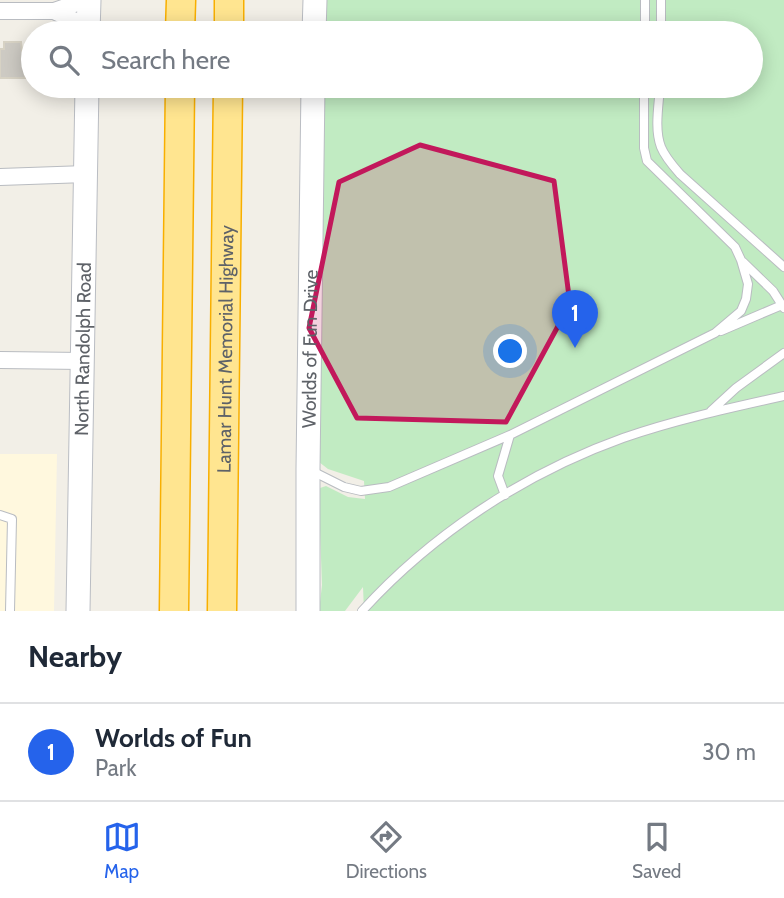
<!DOCTYPE html>
<style>
:root{--surface:#fff;--page:#f6f6f7;--text:#1f2937;--muted:#747a83;--line:#e0e1e3;--accent:#2563eb}
body{margin:0;font-family:Cabin,sans-serif;background:var(--page);color:var(--text)}
.you{position:absolute;left:511px;top:352px;width:24px;height:24px;margin:-18px;border:5px solid #fff;border-radius:50%;background:#1a73e8;box-shadow:0 0 0 10px #1a73e833}
.badge{display:grid;place-items:center;width:46px;height:46px;border-radius:50%;background:var(--accent);color:#fff;font-size:23px;font-weight:700}
.pin{position:absolute;translate:-50% -58px;filter:drop-shadow(0 2px 4px #0008)}
.pin::after{content:'';position:absolute;top:37px;width:24px;height:21px;background:inherit;clip-path:polygon(0 0,100% 0,50% 100%)}
.list{margin:0;padding:0;list-style:none}
h2{display:flex;justify-content:space-between;align-items:center;height:91px;margin:0;padding:0 28px;font-size:30px}
h2 small{font-size:23px;font-weight:400;color:var(--muted)}
.list li{display:grid;grid-template-columns:46px 1fr auto;gap:21px;align-items:center;box-sizing:border-box;height:98px;padding:0 28px;border-top:2px solid var(--line)}
.list b{display:block;font-size:26px;white-space:nowrap}
.list p{margin:0;font-size:23px;white-space:nowrap;color:var(--muted)}
.list em{font-size:23px;font-style:normal;color:var(--muted)}
.icon{flex:none;width:38px;height:38px;fill:none;stroke:currentColor;stroke-width:2;stroke-linecap:round;stroke-linejoin:round}
.map{position:relative;flex:none;width:784px;height:611px;overflow:hidden}
.search{position:absolute;background:var(--surface);box-shadow:0 4px 18px #0003;left:21px;right:21px;top:21px;height:77px;display:flex;align-items:center;gap:18px;box-sizing:border-box;padding:0 24px;border-radius:38px;color:var(--muted);font-size:26px}
.sheet{height:189px;background:var(--surface)}
nav{display:flex;justify-content:space-around;align-items:center;box-sizing:border-box;height:98px;border-top:2px solid var(--line);background:var(--surface);font-size:19px;color:var(--muted)}
nav a{display:grid;justify-items:center;gap:4px}
nav .on{color:var(--accent)}
.map>svg:first-child{display:block}
.commercial{fill:#fff8de}
.green{fill:#c1ebc2}
.building{fill:#cdcac3;stroke:#d7d2c4;stroke-width:2}
.lines{fill:none;stroke-linecap:round;stroke-linejoin:round}
.lane-casing{stroke:#b9bcc1;stroke-width:10}
.street-casing{stroke:#b9bcc1;stroke-width:18}
.secondary-casing{stroke:#babdc3;stroke-width:25}
.highway-casing{stroke:#f8af00;stroke-width:31}
.lane{stroke:#fff;stroke-width:8}
.street{stroke:#fff;stroke-width:16}
.secondary{stroke:#fff;stroke-width:23}
.highway{stroke:#ffe590;stroke-width:28}
.marked{fill:#c2185b;fill-opacity:0.2;stroke:#c2185b;stroke-width:5;stroke-linejoin:round}
.labels{text-anchor:middle;stroke-width:5;stroke-linejoin:round;paint-order:stroke}
.street-label{font-size:19px;fill:#5e6268;stroke:#fff}
</style>
<div class="map">
<svg width="784" height="611" viewBox="0 0 784 611">
<rect width="100%" height="100%" fill="#f2efe7"/>
<path class="commercial" d="M0 454H57L54 611H0Z"/>
<path class="green" d="M326 0H784V611H364L363 587 345 611H319L322 585 319 503 317 494 320 488 326 486 348 497 365 499 364 481 328 469 319 462 324 86H751V33H325Z"/>
<path class="building" d="M4 42H21L22 51H25V78H0V49H4Z"/>
<g class="lines">
<defs>
<path id="lane" d="M661 0V33
M645 33V0
M660 86C659 104 654 129 661 147 665 157 673 166 680 174L784 267
M743 262 773 291 782 305
M721 331 782 305 784 308
M711 411 736 388 784 353
M312 471 344 487 361 491 389 487 510 435 715 333 741 311 746 299 748 284 741 260 735 247 647 161 644 148V86
M505 495 498 476 510 435
M0 515 12 519 10 611
M362 611C432 534 525 473 623 438 675 420 730 408 784 396"/>
<path id="street" d="M0 11H54L86 0
M54 11 88 27
M0 177 86 174
M0 360 83 361"/>
<g id="secondary">
<path d="M88 33 89 0"/>
<path d="M314 33 315 0"/>
<path id="s1" d="M78 611 87 86"/>
<path id="s2" d="M308 611V469L313 86"/>
</g>
<g id="highway">
<path d="M180 33 181 0"/>
<path d="M229 33V0"/>
<path d="M174 611 180 86"/>
<path id="s3" d="M222 611 228 86"/>
</g>
</defs>
<use href="#lane" class="lane-casing"/>
<use href="#street" class="street-casing"/>
<use href="#secondary" class="secondary-casing"/>
<use href="#highway" class="highway-casing"/>
<use href="#lane" class="lane"/>
<use href="#street" class="street"/>
<use href="#secondary" class="secondary"/>
<use href="#highway" class="highway"/>
</g>
<path class="marked" d="M420 145 554 181 570 304 506 422 357 418 309 328 339 182Z"/>
<g class="labels">
<g class="street-label">
<text dy="7" stroke="none"><textPath href="#s1" startOffset="262">North Randolph Road</textPath></text>
<text dy="7" stroke="none"><textPath href="#s3" startOffset="262">Lamar Hunt Memorial Highway</textPath></text>
<text dy="7" stroke="none"><textPath href="#s2" startOffset="262">Worlds of Fun Drive</textPath></text>
</g>
</g>
</svg>
<div class="you"></div>
<div class="pin badge" style="left:575px;top:348px">1</div>
<div class="search"><svg class="icon" aria-label="search" viewBox="0 0 24 24"><circle cx="10" cy="10" r="6"/><path d="M15 15l6 6"/></svg>Search here</div>
</div>
<section class="sheet">
<h2>Nearby<small></small></h2>
<ul class="list">
<li><span class="badge">1</span><div><b>Worlds of Fun</b><p>Park</p></div><em>30 m</em></li>
</ul>
</section>
<nav>
<a class="on"><svg class="icon" aria-label="map" viewBox="0 0 24 24"><path d="M3 6l6-2 6 2 6-2v14l-6 2-6-2-6 2zM9 4v14M15 6v14"/></svg>Map</a>
<a><svg class="icon" aria-label="directions" viewBox="0 0 24 24"><path d="M12 3l9 9-9 9-9-9zM9 14v-3h6M13 9l2 2-2 2"/></svg>Directions</a>
<a><svg class="icon" aria-label="saved" viewBox="0 0 24 24"><path d="M7 4h10v16l-5-4-5 4z"/></svg>Saved</a>
</nav>
